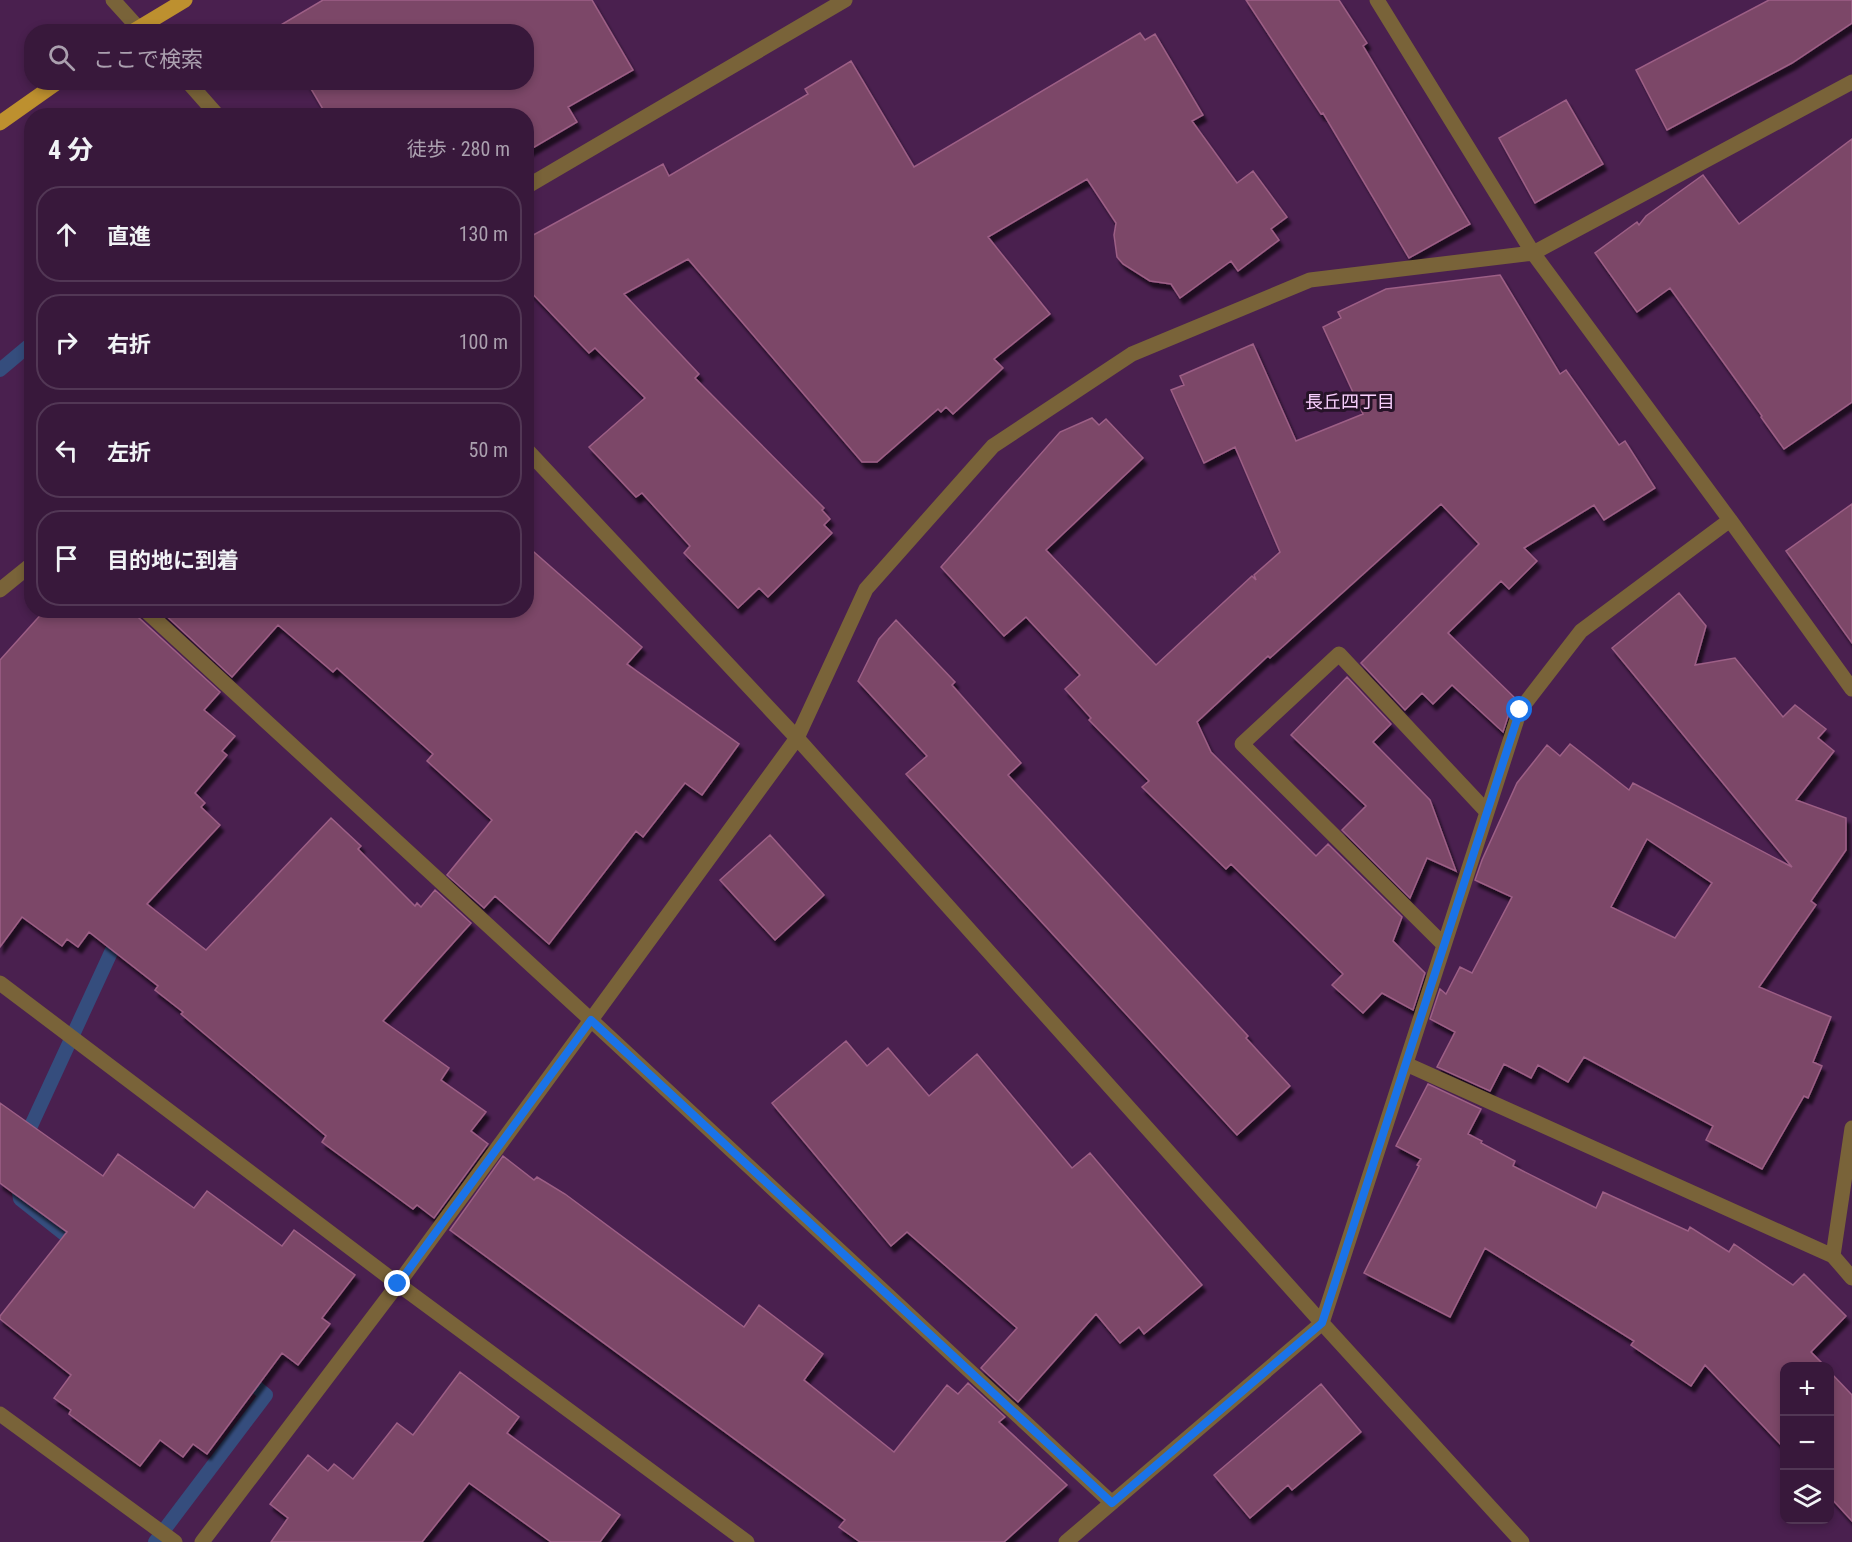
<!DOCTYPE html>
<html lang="ja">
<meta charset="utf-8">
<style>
:root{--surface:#38183b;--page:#3f2142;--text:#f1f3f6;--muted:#aba0af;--line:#523755}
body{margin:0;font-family:"Roboto Condensed","Noto Sans JP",sans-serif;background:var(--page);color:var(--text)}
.controls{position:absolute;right:18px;bottom:18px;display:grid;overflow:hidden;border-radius:12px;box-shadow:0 3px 9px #0003}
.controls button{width:54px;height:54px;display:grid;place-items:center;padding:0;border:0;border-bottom:2px solid var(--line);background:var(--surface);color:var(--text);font:30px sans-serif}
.stop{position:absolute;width:18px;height:18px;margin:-14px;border:4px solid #1a73e8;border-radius:50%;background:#fff}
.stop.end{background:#1a73e8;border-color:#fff;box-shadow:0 2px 6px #0008}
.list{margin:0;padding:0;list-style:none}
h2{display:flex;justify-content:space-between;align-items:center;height:78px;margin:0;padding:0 24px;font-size:26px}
h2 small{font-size:20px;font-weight:400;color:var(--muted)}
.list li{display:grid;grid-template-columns:39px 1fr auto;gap:18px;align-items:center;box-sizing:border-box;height:96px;margin:0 12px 12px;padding:0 12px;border:2px solid var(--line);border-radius:24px}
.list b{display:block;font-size:22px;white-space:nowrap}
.list em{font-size:20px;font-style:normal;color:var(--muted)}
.icon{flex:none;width:33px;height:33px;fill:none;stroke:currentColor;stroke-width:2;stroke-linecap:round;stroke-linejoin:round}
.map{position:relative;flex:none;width:1852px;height:1542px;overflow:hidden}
.search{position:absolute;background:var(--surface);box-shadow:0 3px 9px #0003;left:24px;top:24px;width:510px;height:66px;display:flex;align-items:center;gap:15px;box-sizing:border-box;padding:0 21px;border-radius:24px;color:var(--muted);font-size:22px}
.panel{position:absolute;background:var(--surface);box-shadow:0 3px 9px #0003;left:24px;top:108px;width:510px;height:510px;border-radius:24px}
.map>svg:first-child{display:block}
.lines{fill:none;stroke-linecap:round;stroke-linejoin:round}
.stream{stroke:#354d7d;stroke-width:14}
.building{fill:#7c4768;stroke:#9d5f86;stroke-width:1.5;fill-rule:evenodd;filter:url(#shadow)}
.minor{stroke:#796339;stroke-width:15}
.major{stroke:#bd902f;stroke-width:15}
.route{stroke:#1a73e8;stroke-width:8}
.labels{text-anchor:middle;stroke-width:6;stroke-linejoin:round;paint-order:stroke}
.neighbourhood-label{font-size:18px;fill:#f9d0fe;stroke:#261328}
</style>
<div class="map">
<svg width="1852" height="1542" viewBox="0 0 1852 1542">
<defs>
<filter id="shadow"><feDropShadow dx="3.5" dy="6" stdDeviation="1.5" flood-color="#0009"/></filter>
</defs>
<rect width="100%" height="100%" fill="#4a204f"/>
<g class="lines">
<path class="stream" d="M0 370 32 343
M24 1141 119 935
M17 1179 20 1199 78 1245
M155 1542 266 1395 244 1377"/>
</g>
<path class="building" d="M323 0H592L633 70 568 107 577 122 526 152V116H327L307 82H526V32H276L274 29Z
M1246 0H1339L1367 43 1363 46 1470 224 1409 258 1323 113 1321 114Z
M1769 0H1852V23L1792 63 1667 130 1636 70Z
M1140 33 1145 40 1155 34 1203 115 1192 121 1237 183 1253 171 1287 217 1271 229 1279 240 1238 271 1231 261 1180 298 1171 284 1150 281 1123 264 1117 257 1114 235 1116 223 1087 179 988 237 1050 314 994 359 1003 368 953 414 946 407 941 412 938 409 877 462H862L688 259 624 294 699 374 695 378 824 508 822 510 830 519 824 525 832 533 768 597 759 588 738 608 684 553 690 546 642 493 636 497 589 447 645 398 595 348 589 353 526 287V239L663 164 669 176 808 94 805 89 851 61 914 167Z
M1566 100 1603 164 1535 203 1499 138Z
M1852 139V402L1784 449 1761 417 1762 416 1670 288 1637 312 1595 253 1637 222 1639 225 1646 216 1703 175 1739 224Z
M1500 275 1560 374 1566 370 1619 445 1625 441 1655 488 1604 520 1594 505 1524 548 1537 561 1509 589 1501 581 1448 633 1516 699 1511 707 1503 732 1452 685 1433 704 1422 693 1405 710 1361 663 1479 544 1441 504 1270 658 1268 656 1197 722 1211 752 1316 856 1328 844 1402 917 1393 941 1425 973 1413 1010 1382 993 1363 1013 1332 985 1343 974 1231 864 1226 869 1142 787 1149 781 1089 720 1091 718 1065 689 1080 675 1026 617 1004 636 941 567 1060 432 1092 418 1099 425 1106 419 1143 458 1046 550 1156 665 1252 576 1256 580 1254 575 1280 552 1235 447 1204 463 1171 390 1184 385 1180 376 1253 344 1296 441 1363 414 1323 327 1341 318 1338 312 1386 289Z
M1852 504V643L1786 551Z
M526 545 642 647 627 664 739 744 702 795 685 783 643 837 636 831 549 944 495 896 484 908 447 875 492 820 427 761 433 754 337 668 333 672 278 625 232 677 160 610H526Z
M1679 593 1706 626 1695 665 1735 658 1783 717 1795 705 1826 729 1818 738 1834 751 1796 800 1846 818V850L1811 901 1816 905 1759 987 1831 1017 1813 1062 1822 1066 1808 1098 1804 1096 1762 1169 1706 1140 1713 1126 1584 1057 1568 1082 1538 1065 1531 1078 1504 1064 1490 1091 1437 1067 1455 1032 1430 1019 1440 989 1446 994 1460 967 1472 973 1512 897 1475 880 1482 860 1517 783 1547 745 1560 756 1570 744 1629 790 1633 783 1792 867 1612 648ZM1647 839 1712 883 1675 938 1611 907Z
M45 610H136L138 617 220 692 204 710 235 736 222 751 227 755 195 793 205 803 201 807 220 825 147 904 206 950 331 818 361 846 358 849 415 906 417 903 421 907 435 890 471 923 383 1021 449 1068 441 1080 486 1112 471 1131 488 1144 434 1218 417 1205 413 1209 322 1142 326 1136 181 1014 183 1012 155 990 158 986 89 932 78 947 67 939 62 946 22 917 0 947V660Z
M896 620 955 682 952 685 1021 763 1008 775 1248 1036 1246 1038 1290 1086 1237 1135 906 774 927 756 858 681 879 639Z
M1347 677 1391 724 1373 742 1430 800 1456 871 1427 858 1410 898 1342 830 1366 806 1291 735Z
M770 835 824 895 775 940 720 880Z
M846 1041 867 1066 888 1048 929 1096 977 1054 1072 1168 1090 1153 1202 1285 1144 1334 1139 1327 1120 1343 1096 1314 1018 1402 981 1368 1017 1328 907 1232 891 1246 772 1103Z
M1428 1084 1481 1109 1468 1134 1482 1141 1481 1143 1515 1161 1513 1166 1596 1208 1603 1192 1688 1231 1690 1227 1729 1252 1734 1244 1793 1285 1804 1274 1846 1316 1811 1352 1825 1366H1785V1449L1705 1365 1691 1386 1631 1345 1634 1341 1485 1248 1450 1317 1364 1273 1419 1166 1417 1165 1421 1159 1396 1146Z
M0 1103 103 1176 118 1154 194 1208 207 1191 282 1246 294 1230 355 1275 322 1318 330 1324 298 1365 282 1353 207 1454 193 1444 183 1457 160 1440 140 1466 69 1414 71 1410 54 1398 71 1375 0 1319V1316L67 1232 0 1183Z
M503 1156 534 1180 537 1177 565 1194 744 1327 759 1305 823 1354 804 1380 894 1452 947 1385 958 1394 968 1383 1005 1417 999 1422 1067 1485 1004 1542H860L839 1527 845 1520 450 1230Z
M460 1372 519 1417 507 1433 620 1515 600 1542H551L469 1483 422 1542H271L288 1518 270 1504 308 1455 328 1471 334 1464 353 1479 397 1423 413 1435Z
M1830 1372 1852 1395V1521L1830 1497Z
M1321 1384 1361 1432 1292 1490 1288 1485 1250 1518 1214 1475Z"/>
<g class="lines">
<path class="minor" d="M113 0 142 32
M188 82 218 116
M526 187 845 0
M526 449 797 738 1322 1323 1522 1542
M1730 520 1852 689
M0 590 32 564
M145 610 591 1020 1112 1503
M1444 945 1242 744 1339 654 1487 812
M0 983 398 1284 747 1542
M1406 1064 1833 1256
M1852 1128 1833 1256 1852 1278
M0 1414 175 1542
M202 1542 398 1284 797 738 866 589 993 446 1132 354 1310 280 1533 253 1852 82
M1066 1542 1322 1323 1520 710 1581 631 1730 520 1533 253 1377 0"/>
<path class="major" d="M132 32 185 0
M0 123 58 82"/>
</g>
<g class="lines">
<path class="route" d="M398 1284 591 1020 1112 1503 1322 1323 1520 710"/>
</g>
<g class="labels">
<g class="neighbourhood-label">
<text x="1350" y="408">長丘四丁目</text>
</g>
</g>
</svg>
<div class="controls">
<button>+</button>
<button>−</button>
<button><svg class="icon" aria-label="layers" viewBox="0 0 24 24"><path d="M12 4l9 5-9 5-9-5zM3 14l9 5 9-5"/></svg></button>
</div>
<div class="stop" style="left:1520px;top:710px"></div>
<div class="stop end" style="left:398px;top:1284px"></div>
<div class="search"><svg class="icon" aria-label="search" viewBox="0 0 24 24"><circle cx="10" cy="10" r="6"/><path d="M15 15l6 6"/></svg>ここで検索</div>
<section class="panel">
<h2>4 分<small>徒歩 · 280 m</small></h2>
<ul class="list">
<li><svg class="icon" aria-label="ahead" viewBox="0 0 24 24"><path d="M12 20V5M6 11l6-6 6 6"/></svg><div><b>直進</b></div><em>130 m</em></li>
<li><svg class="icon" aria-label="right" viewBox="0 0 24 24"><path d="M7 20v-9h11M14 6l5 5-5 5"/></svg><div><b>右折</b></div><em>100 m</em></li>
<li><svg class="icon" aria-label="left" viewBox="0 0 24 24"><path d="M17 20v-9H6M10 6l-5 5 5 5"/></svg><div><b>左折</b></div><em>50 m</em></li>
<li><svg class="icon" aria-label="arrive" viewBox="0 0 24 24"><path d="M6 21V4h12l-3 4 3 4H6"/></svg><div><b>目的地に到着</b></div></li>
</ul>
</section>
</div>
